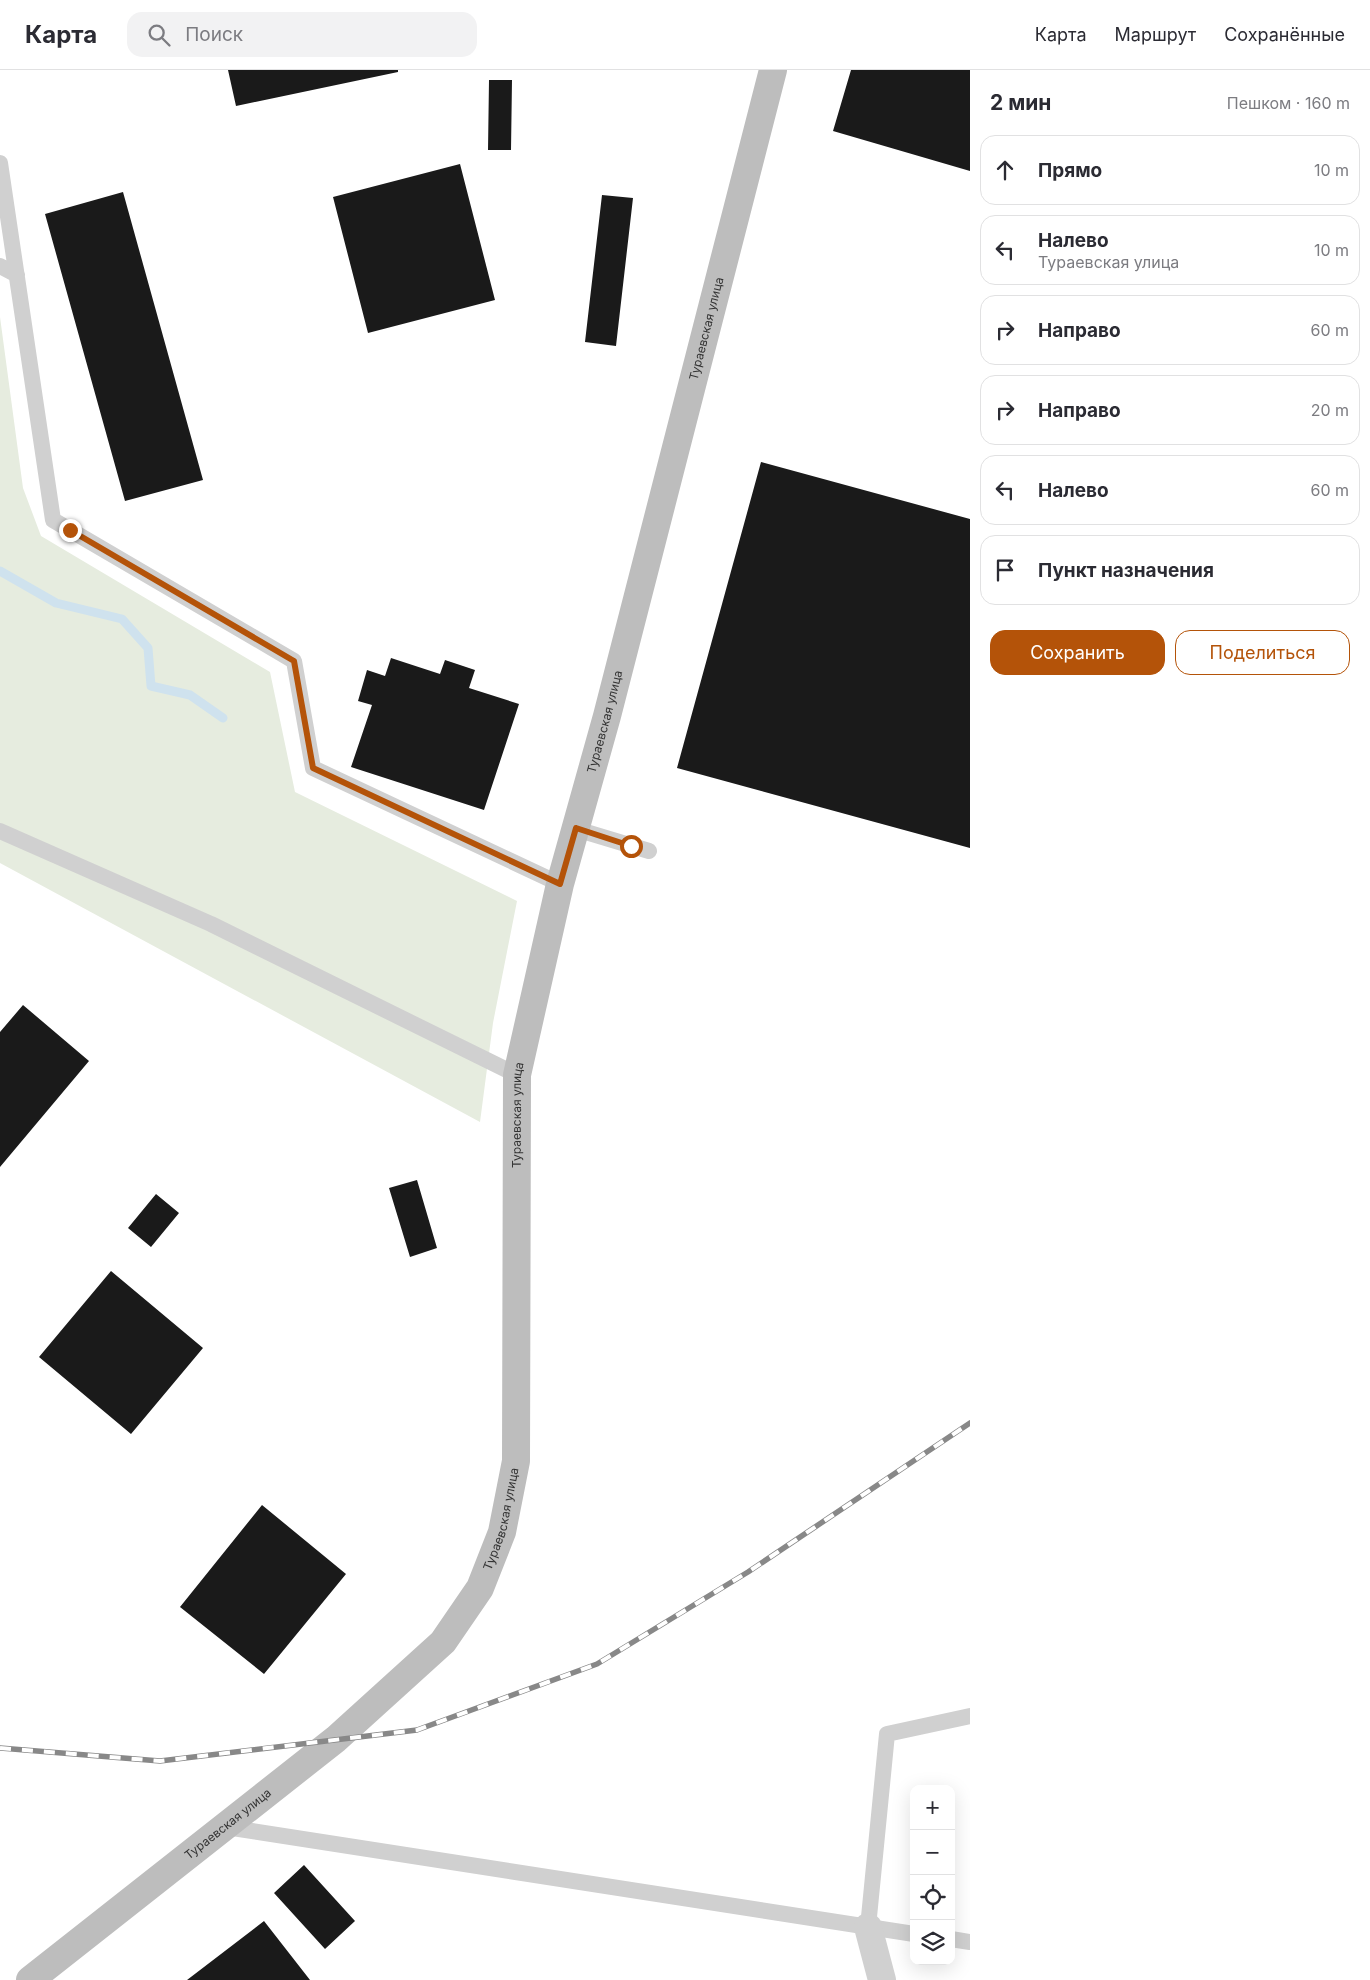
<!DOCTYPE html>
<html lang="ru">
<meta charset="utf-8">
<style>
:root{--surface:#fff;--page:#f2f2f3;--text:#2b2b33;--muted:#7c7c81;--line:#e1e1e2;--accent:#b45309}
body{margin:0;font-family:Inter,sans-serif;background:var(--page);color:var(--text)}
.controls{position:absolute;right:15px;bottom:15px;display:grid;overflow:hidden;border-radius:10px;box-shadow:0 5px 20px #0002}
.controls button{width:45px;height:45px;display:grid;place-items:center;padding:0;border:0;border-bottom:1px solid var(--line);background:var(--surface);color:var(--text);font:25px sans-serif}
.stop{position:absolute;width:15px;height:15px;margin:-11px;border:4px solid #b45309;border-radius:50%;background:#fff}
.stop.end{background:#b45309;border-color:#fff;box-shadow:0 1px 5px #0008}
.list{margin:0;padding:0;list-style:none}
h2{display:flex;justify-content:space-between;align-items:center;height:65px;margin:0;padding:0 20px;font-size:21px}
h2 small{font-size:16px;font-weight:400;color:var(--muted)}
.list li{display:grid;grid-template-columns:32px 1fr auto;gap:15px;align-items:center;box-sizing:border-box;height:70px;margin:0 10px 10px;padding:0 10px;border:1px solid var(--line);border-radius:15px}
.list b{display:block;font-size:19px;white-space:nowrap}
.list p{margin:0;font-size:16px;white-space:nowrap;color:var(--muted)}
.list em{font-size:16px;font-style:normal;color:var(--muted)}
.actions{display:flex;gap:10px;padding:15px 20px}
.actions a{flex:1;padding:11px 0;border:1px solid var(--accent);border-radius:15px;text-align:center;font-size:18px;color:var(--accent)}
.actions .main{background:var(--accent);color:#fff}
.icon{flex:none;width:28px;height:28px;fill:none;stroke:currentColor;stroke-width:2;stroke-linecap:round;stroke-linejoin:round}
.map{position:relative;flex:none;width:970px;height:1910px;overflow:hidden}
header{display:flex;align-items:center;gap:30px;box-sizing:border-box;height:70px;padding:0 25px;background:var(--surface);border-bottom:1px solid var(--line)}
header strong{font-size:24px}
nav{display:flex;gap:28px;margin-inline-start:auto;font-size:18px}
.search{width:350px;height:45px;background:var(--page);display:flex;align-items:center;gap:12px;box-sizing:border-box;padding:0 18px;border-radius:15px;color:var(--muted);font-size:19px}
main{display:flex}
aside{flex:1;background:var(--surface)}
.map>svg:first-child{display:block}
.green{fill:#e6ecdf}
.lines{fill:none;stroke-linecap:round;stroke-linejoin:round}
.stream{stroke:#cfe2ee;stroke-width:9}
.building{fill:#1a1a1a}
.service{stroke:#d0d0d0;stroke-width:16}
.minor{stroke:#d0d0d0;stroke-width:28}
.secondary{stroke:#bdbdbd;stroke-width:28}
.rail-casing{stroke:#888;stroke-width:5.5}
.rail{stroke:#fff;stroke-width:4;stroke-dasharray:11;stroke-linecap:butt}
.route{stroke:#b45309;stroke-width:6}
.labels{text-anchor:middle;stroke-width:5;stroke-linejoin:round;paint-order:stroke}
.street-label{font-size:12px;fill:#333;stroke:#fff}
</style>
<header>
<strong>Карта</strong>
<div class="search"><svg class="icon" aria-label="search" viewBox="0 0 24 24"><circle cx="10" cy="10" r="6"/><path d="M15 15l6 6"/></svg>Поиск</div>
<nav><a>Карта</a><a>Маршрут</a><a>Сохранённые</a></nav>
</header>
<main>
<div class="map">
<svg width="970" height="1910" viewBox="0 0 970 1910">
<rect width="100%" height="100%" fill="#fff"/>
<path class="green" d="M0 247 23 418 41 466 270 602 295 722 517 831 493 953 480 1052 0 793Z"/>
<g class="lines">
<path class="stream" d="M0 501 56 533 122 549 148 578 151 616 190 625 223 648"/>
</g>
<path class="building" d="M228 0H398V2L236 36Z
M851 0H970V101L833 61Z
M489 10H512L511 80H488Z
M460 94 495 230 368 263 333 127Z
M123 122 203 410 125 431 45 144Z
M602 125 633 128 616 276 585 272Z
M761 392 970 449V778L677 698Z
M391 588 440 604 445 590 475 600 469 618 519 634 484 740 351 697 372 635 358 631 367 600 385 606Z
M23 935 89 991 0 1097V962Z
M417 1110 437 1178 410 1187 389 1118Z
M156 1124 179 1143 151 1177 128 1158Z
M111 1201 203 1278 131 1364 39 1287Z
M262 1435 346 1504 264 1604 180 1537Z
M304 1795 355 1851 325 1879 274 1823Z
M264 1851 310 1910H187Z"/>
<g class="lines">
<path class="service" d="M0 93 53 450 294 591 313 698 560 814
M0 196 17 205
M576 759 649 781
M0 761 211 854 517 1005
M226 1757 914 1864
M868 1857 887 1664 970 1646
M951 1869 970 1872"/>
<path class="minor" d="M868 1857 882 1910"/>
<path class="secondary" id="s1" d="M30 1910 336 1669 443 1572 480 1518 502 1462 516 1391 517 1005 560 814 607 646 773 0"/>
<defs>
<path id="rail" d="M0 1678 160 1691 417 1660 597 1594 748 1502 970 1353"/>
</defs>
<use href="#rail" class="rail-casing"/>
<use href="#rail" class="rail"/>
</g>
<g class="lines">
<path class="route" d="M70 460 294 591 313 698 560 814 576 758 631 776"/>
</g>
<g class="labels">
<g class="street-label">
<text dy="4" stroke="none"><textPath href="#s1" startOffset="1888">Тураевская улица</textPath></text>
<text dy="4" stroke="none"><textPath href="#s1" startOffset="1482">Тураевская улица</textPath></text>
<text dy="4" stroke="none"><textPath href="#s1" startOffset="1078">Тураевская улица</textPath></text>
<text dy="4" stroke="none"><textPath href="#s1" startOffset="672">Тураевская улица</textPath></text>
<text dy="4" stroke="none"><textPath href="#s1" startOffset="252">Тураевская улица</textPath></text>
</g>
</g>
</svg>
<div class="controls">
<button>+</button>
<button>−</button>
<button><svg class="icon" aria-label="locate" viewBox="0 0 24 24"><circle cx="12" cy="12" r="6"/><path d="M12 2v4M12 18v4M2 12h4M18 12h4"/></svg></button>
<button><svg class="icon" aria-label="layers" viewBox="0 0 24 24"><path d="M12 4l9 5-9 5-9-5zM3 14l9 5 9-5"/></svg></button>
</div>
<div class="stop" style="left:631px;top:776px"></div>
<div class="stop end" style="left:70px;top:460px"></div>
</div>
<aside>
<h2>2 мин<small>Пешком · 160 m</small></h2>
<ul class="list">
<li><svg class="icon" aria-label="ahead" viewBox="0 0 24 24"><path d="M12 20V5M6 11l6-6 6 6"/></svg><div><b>Прямо</b></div><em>10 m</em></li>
<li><svg class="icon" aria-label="left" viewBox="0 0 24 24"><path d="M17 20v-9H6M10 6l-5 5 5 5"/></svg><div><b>Налево</b><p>Тураевская улица</p></div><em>10 m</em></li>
<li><svg class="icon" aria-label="right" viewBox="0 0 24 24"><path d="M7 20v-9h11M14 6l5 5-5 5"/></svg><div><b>Направо</b></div><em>60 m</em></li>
<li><svg class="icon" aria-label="right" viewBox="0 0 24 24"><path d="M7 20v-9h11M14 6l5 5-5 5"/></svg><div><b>Направо</b></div><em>20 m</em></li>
<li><svg class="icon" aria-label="left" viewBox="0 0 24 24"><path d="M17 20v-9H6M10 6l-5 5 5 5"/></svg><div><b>Налево</b></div><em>60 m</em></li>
<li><svg class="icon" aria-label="arrive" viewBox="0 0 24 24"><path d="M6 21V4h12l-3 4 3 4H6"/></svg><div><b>Пункт назначения</b></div></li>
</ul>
<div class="actions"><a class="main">Сохранить</a><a>Поделиться</a></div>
</aside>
</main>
